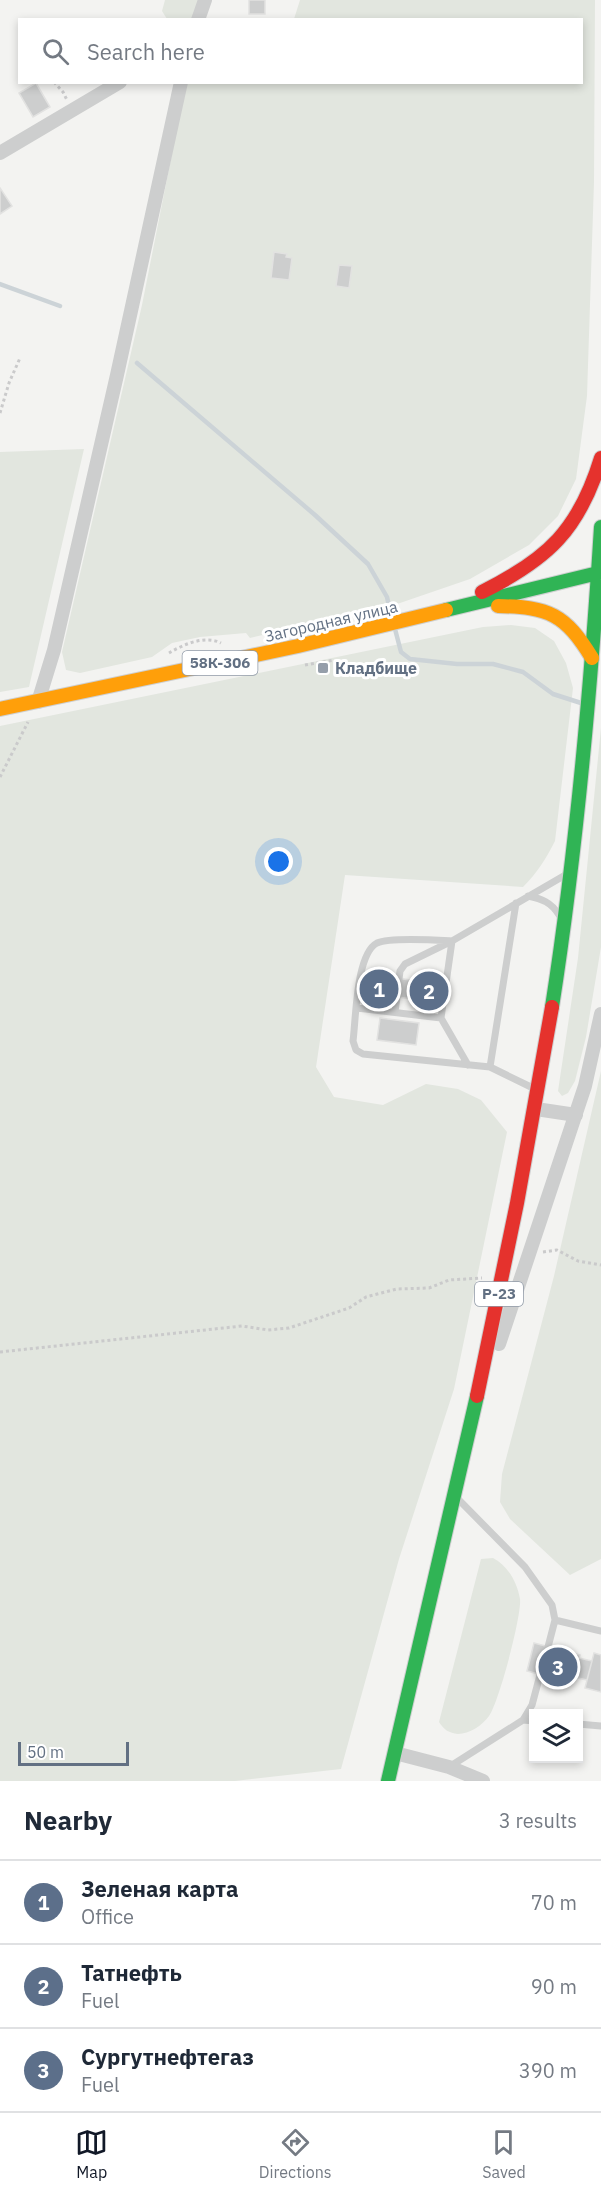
<!DOCTYPE html>
<meta charset="utf-8">
<style>
:root{--surface:#fff;--page:#f6f6f7;--text:#1f2937;--muted:#747a83;--line:#e0e1e3;--accent:#111827}
body{margin:0;font-family:"IBM Plex Sans",sans-serif;background:var(--page);color:var(--text)}
.controls{position:absolute;right:18px;bottom:18px;display:grid;overflow:hidden;border-radius:0px;box-shadow:0 3px 9px #0003}
.controls button{width:54px;height:54px;display:grid;place-items:center;padding:0;border:0;border-bottom:2px solid var(--line);background:var(--surface);color:var(--text);font:30px sans-serif}
.scale{position:absolute;left:18px;bottom:15px;width:111px;box-sizing:border-box;padding-left:6px;border:3px solid #627083;border-top:0;font-size:16px;line-height:21px;white-space:nowrap;color:#627083;-webkit-text-stroke:4px #fff;paint-order:stroke}
.you{position:absolute;left:279px;top:862px;width:21px;height:21px;margin:-15px;border:4px solid #fff;border-radius:50%;background:#1a73e8;box-shadow:0 0 0 9px #1a73e833}
.badge{display:grid;place-items:center;width:39px;height:39px;border-radius:50%;background:var(--accent);color:#fff;font-size:20px;font-weight:700}
.pin{position:absolute;translate:-50% -50%;border:3px solid #fff;box-shadow:0 2px 6px #0006}
.list{margin:0;padding:0;list-style:none}
h2{display:flex;justify-content:space-between;align-items:center;height:78px;margin:0;padding:0 24px;font-size:26px}
h2 small{font-size:20px;font-weight:400;color:var(--muted)}
.list li{display:grid;grid-template-columns:39px 1fr auto;gap:18px;align-items:center;box-sizing:border-box;height:84px;padding:0 24px;border-top:2px solid var(--line)}
.list b{display:block;font-size:22px;white-space:nowrap}
.list p{margin:0;font-size:20px;white-space:nowrap;color:var(--muted)}
.list em{font-size:20px;font-style:normal;color:var(--muted)}
.icon{flex:none;width:33px;height:33px;fill:none;stroke:currentColor;stroke-width:2;stroke-linecap:round;stroke-linejoin:round}
.map{position:relative;flex:none;width:601px;height:1781px;overflow:hidden}
.search{position:absolute;background:var(--surface);box-shadow:0 3px 9px #0003;left:18px;right:18px;top:18px;height:66px;display:flex;align-items:center;gap:15px;box-sizing:border-box;padding:0 21px;border-radius:0px;color:var(--muted);font-size:22px}
.sheet{height:330px;background:var(--surface)}
nav{display:flex;justify-content:space-around;align-items:center;box-sizing:border-box;height:84px;border-top:2px solid var(--line);background:var(--surface);font-size:16px;color:var(--muted)}
nav a{display:grid;justify-items:center;gap:3px}
nav .on{color:var(--accent)}
.map>svg:first-child{display:block}
.green{fill:#e2e6df}
.lines{fill:none;stroke-linecap:round;stroke-linejoin:round}
.stream{stroke:#ccd3d7;stroke-width:4.5}
.building{fill:#cdcece;stroke:#e2e2e1;stroke-width:1.5}
.fast-casing{stroke:#cecfd0;stroke-width:16}
.slow-casing{stroke:#cecfd0;stroke-width:16}
.jam-casing{stroke:#cecfd0;stroke-width:16}
.path{stroke:#cacacb;stroke-width:3;stroke-dasharray:3 3;stroke-linecap:butt}
.lane{stroke:#cdcece;stroke-width:7}
.street{stroke:#cdcece;stroke-width:14}
.fast{stroke:#30b455;stroke-width:14}
.slow{stroke:#ff9f0a;stroke-width:14}
.jam{stroke:#e5322d;stroke-width:14}
.poi-dot{fill:#959eaa;stroke:#fff;stroke-width:2}
.labels{text-anchor:middle;stroke-width:6;stroke-linejoin:round;paint-order:stroke}
.shield{fill:#fff;stroke:#919ba8;stroke-width:1.5}
.shield-label{font-size:15px;font-weight:bold;fill:#627083}
.street-label{font-size:16px;fill:#627083;stroke:#fff}
.poi-label{font-size:16px;font-weight:bold;fill:#627083;stroke:#fff;text-anchor:start}
</style>
<div class="map">
<svg width="601" height="1781" viewBox="0 0 601 1781">
<rect width="100%" height="100%" fill="#f3f3f1"/>
<path class="green" d="M165 0H199L192 19H167L162 11Z
M300 0H595L594 182 587 396 576 479 558 516 529 545 470 579 400 603 250 638 246 633 200 637 172 643 152 657 80 673 66 670 62 652 142 305 186 83 582 82V20L294 19Z
M84 449 29 687 0 692V452Z
M511 625 535 628 554 641 566 663 573 688 555 841C546 859 537 873 523 887L345 875 316 1067 334 1097 383 1105 426 1084 458 1089 481 1100 507 1132 454 1389 399 1559 341 1769 235 1781H0V726L483 627Z
M601 728V947L586 1037 575 1081 568 1093 562 1096 558 1091 578 958Z
M601 1071V1559L570 1575 510 1519 500 1502 502 1474 554 1276Z
M493 1558C508 1566 517 1582 520 1599 522 1615 499 1702 489 1716 483 1725 469 1734 458 1734 449 1733 444 1730 439 1722L481 1559Z"/>
<g class="lines">
<path class="stream" d="M0 284 60 306
M137 363 315 515 368 564 387 597 391 615
M395 629 401 652 410 659 457 664H493L523 672 553 694 581 703"/>
</g>
<path class="building" d="M249 0H265V14H249Z
M36 83 50 107 33 117 19 93Z
M0 188 12 206 0 214Z
M274 252 287 254 286 257 292 258 289 280 271 278Z
M339 265 352 266 349 288 336 286Z
M375 975 424 982 421 1000 373 994Z
M380 1018 419 1023 416 1045 377 1040Z
M534 1643 580 1655 579 1658 592 1661 587 1680 573 1677 572 1683 527 1671Z
M594 1653 601 1655V1692L585 1688Z"/>
<g class="lines">
<defs>
<path id="fast" d="M446 610 598 573
M552 1007C577 847 591 688 601 527
M388 1781 477 1396"/>
<path id="slow" d="M498 606C549 607 565 614 592 658
M0 709 298 646 446 610"/>
<path id="jam" d="M482 592C548 559 579 530 601 458
M477 1396 517 1203 552 1007"/>
</defs>
<use href="#fast" class="fast-casing"/>
<use href="#slow" class="slow-casing"/>
<use href="#jam" class="jam-casing"/>
<path class="path" d="M54 82 63 92 67 100
M0 413 9 383 20 358
M169 653C184 644 205 635 221 643
M305 665 334 660
M0 777 28 722
M543 1252 557 1250 578 1261 601 1265
M0 1352 242 1326 268 1330 289 1328 349 1308 366 1297 397 1289 429 1288 449 1280 482 1278"/>
<path class="lane" d="M528 896C542 899 551 902 559 915
M452 941C435 940 390 937 377 943 356 954 356 1019 353 1041L356 1050 363 1054 490 1067 533 1088
M452 941 441 1018 468 1065
M399 979 400 971 405 964 452 941 567 874
M357 1008 441 1018
M395 1012 397 997
M490 1067 516 903
M459 1500 525 1567 552 1605 555 1620 548 1647
M555 1620 601 1631
M523 1720 534 1721
M578 1724 601 1726
M449 1767 523 1720 532 1705 540 1675"/>
<path class="street" d="M198 20 205 0
M0 153 120 82
M38 702 54 650 117 375 181 82
M536 1109 576 1115
M499 1344 585 1086 601 1014
M395 1753 449 1767 483 1781"/>
<use href="#fast" class="fast"/>
<use href="#slow" class="slow"/>
<use href="#jam" class="jam"/>
</g>
<rect class="poi-dot" x="317" y="662" width="12" height="12" rx="3"/>
<g class="labels">
<g class="shield">
<rect x="182.5" y="651" width="75" height="24" rx="4.5"/>
<rect x="475" y="1282" width="48" height="24" rx="4.5"/>
</g>
<g class="shield-label">
<text x="220" y="668">58К-306</text>
<text x="499" y="1299">Р-23</text>
</g>
<g class="street-label">
<text transform="translate(331 621) rotate(-13)" y="6">Загородная улица</text>
</g>
<g class="poi-label">
<text x="335" y="674">Кладбище</text>
</g>
</g>
</svg>
<div class="controls">
<button><svg class="icon" aria-label="layers" viewBox="0 0 24 24"><path d="M12 4l9 5-9 5-9-5zM3 14l9 5 9-5"/></svg></button>
</div>
<div class="scale">50 m</div>
<div class="you"></div>
<div class="pin badge" style="left:379px;top:989px;background:#5c6f8a">1</div>
<div class="pin badge" style="left:429px;top:991px;background:#5c6f8a">2</div>
<div class="pin badge" style="left:558px;top:1667px;background:#5c6f8a">3</div>
<div class="search"><svg class="icon" aria-label="search" viewBox="0 0 24 24"><circle cx="10" cy="10" r="6"/><path d="M15 15l6 6"/></svg>Search here</div>
</div>
<section class="sheet">
<h2>Nearby<small>3 results</small></h2>
<ul class="list">
<li><span class="badge" style="background:#5c6f8a">1</span><div><b>Зеленая карта</b><p>Office</p></div><em>70 m</em></li>
<li><span class="badge" style="background:#5c6f8a">2</span><div><b>Татнефть</b><p>Fuel</p></div><em>90 m</em></li>
<li><span class="badge" style="background:#5c6f8a">3</span><div><b>Сургутнефтегаз</b><p>Fuel</p></div><em>390 m</em></li>
</ul>
</section>
<nav>
<a class="on"><svg class="icon" aria-label="map" viewBox="0 0 24 24"><path d="M3 6l6-2 6 2 6-2v14l-6 2-6-2-6 2zM9 4v14M15 6v14"/></svg>Map</a>
<a><svg class="icon" aria-label="directions" viewBox="0 0 24 24"><path d="M12 3l9 9-9 9-9-9zM9 14v-3h6M13 9l2 2-2 2"/></svg>Directions</a>
<a><svg class="icon" aria-label="saved" viewBox="0 0 24 24"><path d="M7 4h10v16l-5-4-5 4z"/></svg>Saved</a>
</nav>
